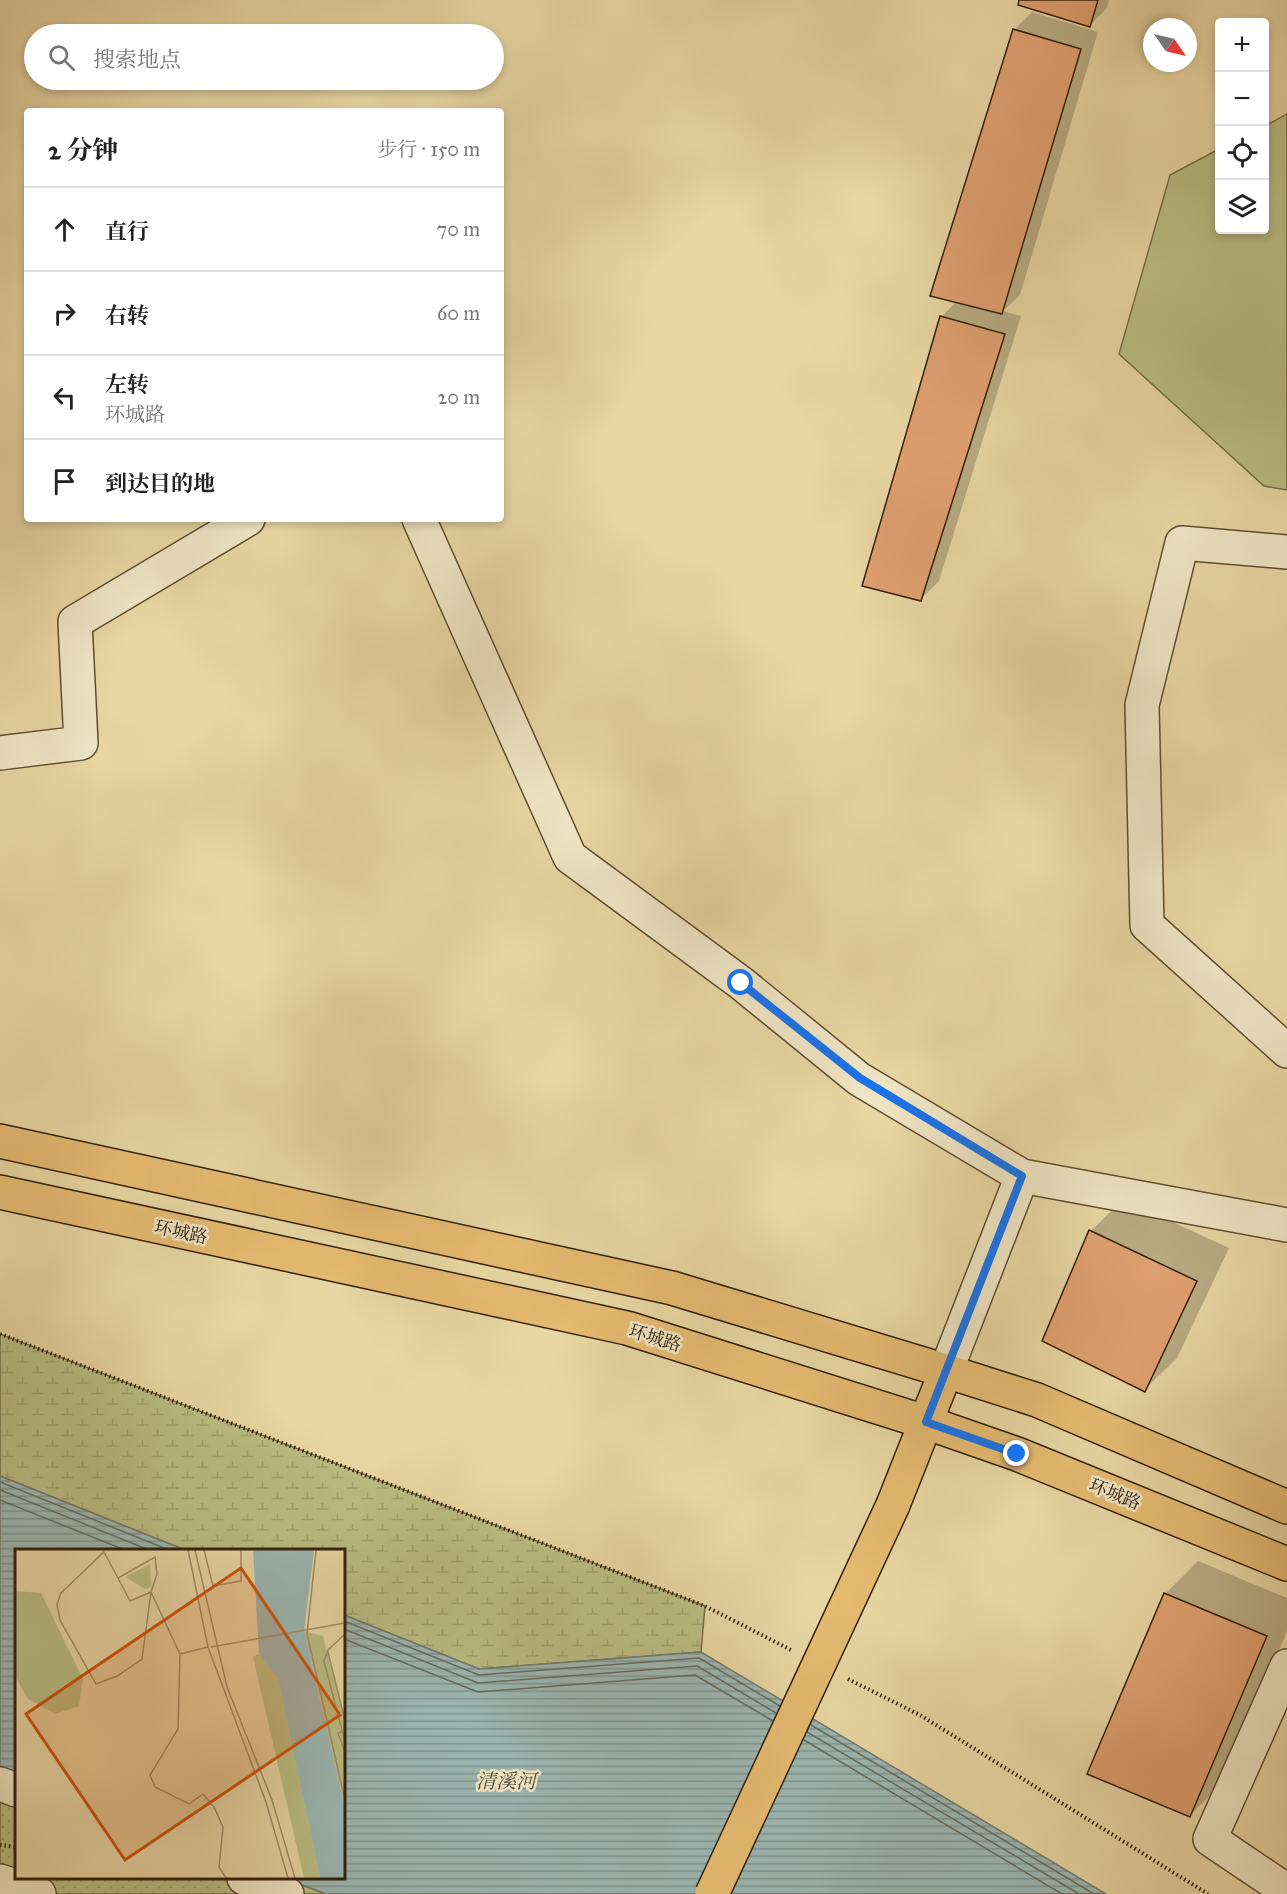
<!DOCTYPE html>
<html lang="zh">
<meta charset="utf-8">
<style>
:root{--surface:#fff;--page:#f6f6f6;--text:#222;--muted:#767676;--line:#e0e0e0}
body{margin:0;font-family:"IM FELL Great Primer","Noto Serif SC",serif;background:var(--page);color:var(--text)}
.controls{position:absolute;right:18px;top:18px;display:grid;overflow:hidden;border-radius:6px;box-shadow:0 3px 9px #0003}
.controls button{width:54px;height:54px;display:grid;place-items:center;padding:0;border:0;border-bottom:2px solid var(--line);background:var(--surface);color:var(--text);font:30px sans-serif}
.compass{position:absolute;left:1143px;top:18px;width:54px;height:54px;border-radius:50%;background:var(--surface);box-shadow:0 3px 9px #0003;rotate:124deg}
.stop{position:absolute;width:18px;height:18px;margin:-14px;border:4px solid #1a73e8;border-radius:50%;background:#fff}
.stop.end{background:#1a73e8;border-color:#fff;box-shadow:0 2px 6px #0008}
.list{margin:0;padding:0;list-style:none}
h2{display:flex;justify-content:space-between;align-items:center;height:78px;margin:0;padding:0 24px;font-size:26px}
h2 small{font-size:20px;font-weight:400;color:var(--muted)}
.list li{display:grid;grid-template-columns:39px 1fr auto;gap:18px;align-items:center;box-sizing:border-box;height:84px;padding:0 24px;border-top:2px solid var(--line)}
.list b{display:block;font-size:22px;white-space:nowrap}
.list p{margin:0;font-size:20px;white-space:nowrap;color:var(--muted)}
.list em{font-size:20px;font-style:normal;color:var(--muted)}
.icon{flex:none;width:33px;height:33px;fill:none;stroke:currentColor;stroke-width:2;stroke-linecap:round;stroke-linejoin:round}
.map{position:relative;flex:none;width:1287px;height:1894px;overflow:hidden}
.search{position:absolute;background:var(--surface);box-shadow:0 3px 9px #0003;left:24px;top:24px;width:480px;height:66px;display:flex;align-items:center;gap:15px;box-sizing:border-box;padding:0 21px;border-radius:33px;color:var(--muted);font-size:22px}
.panel{position:absolute;background:var(--surface);box-shadow:0 3px 9px #0003;left:24px;top:108px;width:480px;height:414px;border-radius:6px}
.map>svg:first-child{display:block}
.green{fill:#b9bc82;stroke:#766e46;stroke-width:1.5}
.wetland{fill:url(#wetland-marsh);stroke:#766e46;stroke-width:1.5}
.park{fill:url(#park-dots);stroke:#766e46;stroke-width:1.5}
.water{fill:url(#water-rules);stroke:#717a6f;stroke-width:1.5}
.shadow{fill:#0003}
.lines{fill:none;stroke-linecap:round;stroke-linejoin:round}
.shore{stroke:#666c5e;stroke-width:1.5}
.building{fill:#df9f6f;stroke:#32210b;stroke-width:1.5}
.minor-casing{stroke:#5f4e31;stroke-width:36}
.major-casing{stroke:#32210b;stroke-width:36}
.path{stroke:#32210b;stroke-width:4;stroke-dasharray:1.5 3;stroke-linecap:butt}
.minor{stroke:#efe4c3;stroke-width:33}
.major{stroke:#e4ba71;stroke-width:33}
.major-bridge-casing{stroke:#32210b;stroke-width:36;stroke-linecap:butt}
.major-bridge{stroke:#e4ba71;stroke-width:33}
.route{stroke:#1a73e8;stroke-width:8}
.labels{text-anchor:middle;stroke-width:5;stroke-linejoin:round;paint-order:stroke}
.street-label{font-size:18px;fill:#32210b;stroke:#efe4c3}
.water-label{font-size:20px;font-style:italic;fill:#524e3d;stroke:#efe4c3}
.inset-road{fill:none;stroke:#9f8d66;stroke-width:1.5}
.view{fill:#cd510c;fill-opacity:0.15;stroke:#cd510c;stroke-width:3}
.inset-edge{fill:none;stroke:#32210b;stroke-width:3}
</style>
<div class="map">
<svg width="1287" height="1894" viewBox="0 0 1287 1894">
<defs>
<pattern id="wetland-marsh" width="20" height="14" patternUnits="userSpaceOnUse" patternTransform="scale(1.5)"><rect width="20" height="14" fill="#b9bc82"/><path d="M1 5h8M5 5V1M11 12h8M15 12V8" fill="none" stroke="#a0a16f"/></pattern>
<pattern id="park-dots" width="8" height="8" patternUnits="userSpaceOnUse" patternTransform="scale(1.5)"><rect width="8" height="8" fill="#b9bc82"/><path d="M2 2h.1M6 6h.1" fill="none" stroke="#a0a16f" stroke-width="1.8" stroke-linecap="round"/></pattern>
<pattern id="water-rules" width="6" height="5" patternUnits="userSpaceOnUse" patternTransform="scale(1.5)"><rect width="6" height="5" fill="#9bb6b1"/><path d="M0 2.5h6" fill="none" stroke="#7f948e"/></pattern>
</defs>
<rect width="100%" height="100%" fill="#e7d5a2"/>
<filter id="stains"><feTurbulence type="fractalNoise" baseFrequency=".00333" numOctaves="4"/><feColorMatrix values="0 0 0 0 .2 0 0 0 0 .09 0 0 0 0 .02 0 0 0 .5 -.17"/></filter>
<radialGradient id="worn" r=".72"><stop offset=".6" stop-color="#630" stop-opacity="0"/><stop offset="1" stop-color="#630" stop-opacity=".3"/></radialGradient>
<path class="green" d="M1287 114V490L1264 486 1119 354 1170 175 1219 149 1220 230H1264L1265 126Z"/>
<path class="wetland" d="M0 1334 705 1606 701 1652 479 1669 344 1615V1550H185L0 1476Z"/>
<path class="park" d="M0 1768 16 1774V1878H284L326 1894H0Z"/>
<path class="water" d="M0 1476 185 1550H16V1774L0 1768Z
M344 1615 479 1669 701 1652 1106 1894H326L284 1878H344Z"/>
<path class="shadow" d="M1021 0H1109L1107 8 1089 26Z
M1032 12 1098 32 1020 295 1003 311 1021 316 939 581 921 599 864 585 942 316 957 301 1014 30Z
M1123 1199 1229 1248 1177 1358 1144 1390 1091 1231Z
M1198 1561 1287 1598V1631L1223 1783 1190 1815 1165 1594Z"/>
<g class="lines">
<path class="shore" d="M0 1482 169 1550
M0 1490 149 1550
M0 1500 125 1550
M344 1621 479 1675 699 1658 780 1706
M344 1629 478 1683 697 1666 776 1713
M344 1639 478 1692 695 1675 773 1721
M811 1725 1094 1894
M807 1732 1079 1894
M804 1740 1062 1894"/>
</g>
<path class="building" d="M1019 0H1098L1090 27 1018 5Z
M1013 29 1081 49 1002 314 930 296Z
M940 316 1005 334 921 601 862 586Z
M1089 1230 1197 1281 1145 1392 1042 1341Z
M1164 1593 1267 1636 1190 1817 1087 1774Z"/>
<g class="lines">
<defs>
<path id="minor" d="M419 519 570 857 741 983 859 1079 1022 1176
M1287 552 1182 543 1142 705 1147 925 1287 1051
M0 753 81 743 75 622 248 519
M946 1371 1022 1176 1287 1225
M1287 1666 1210 1839 1287 1891
M0 1784 16 1790
M244 1878 287 1894
M0 1881 39 1894"/>
<path id="major" d="M0 1141 672 1288 946 1371 1037 1400 1287 1507
M0 1192 627 1328 925 1422 1017 1454 1287 1564
M893 1505 946 1371"/>
</defs>
<use href="#minor" class="minor-casing"/>
<use href="#major" class="major-casing"/>
<path class="path" d="M0 1334 705 1606 791 1650
M848 1679 920 1715 1208 1894
M0 1845 16 1847"/>
<use href="#minor" class="minor"/>
<use href="#major" class="major"/>
<defs>
<path id="major-bridge" d="M712 1894 893 1505"/>
</defs>
<use href="#major-bridge" class="major-bridge-casing"/>
<use href="#major-bridge" class="major-bridge"/>
</g>
<g class="lines">
<path class="route" d="M741 983 860 1078 1022 1176 926 1422 1017 1454"/>
</g>
<g class="labels">
<g class="street-label">
<text transform="translate(181 1232) rotate(12)" y="6">环城路</text>
<text transform="translate(655 1338) rotate(17)" y="6">环城路</text>
<text transform="translate(1115 1494) rotate(22)" y="6">环城路</text>
</g>
<g class="water-label">
<text x="506" y="1788">清溪河</text>
</g>
</g>
<g transform="translate(15 1549)">
<rect width="330" height="330" fill="#e7d5a2"/>
<path d="M135 15 136 38 130 40 110 28ZM0 42 26 44 68 130 64 157 40 165 13 150 0 127Z" fill="#b9bc82"/>
<path d="M244 105 263 128 305 329H289L238 108Z" fill="#b9bc82"/>
<path d="M289 82 308 87 330 172V259Z" fill="#b9bc82"/>
<path d="M238 1H299L289 82 330 259V329H305L263 129 244 105Z" fill="#9bb6b1"/>
<path class="inset-road" d="M173 1 193 98 251 253 273 329M180 1 212 138 257 251 280 329M189 1 198 37 226 32V1M301 1 292 85 330 251M103 29 89 3 46 44 42 55 45 71 81 135 102 127 127 110 136 43M136 43 115 52 103 29 140 8 142 25 136 43 165 105 193 98M330 85 313 101 309 112 330 193M196 98 330 74M313 103 330 172M165 105 163 180 135 226 140 238 174 255 188 245 199 258 208 278 204 318 211 329M328 182 323 184 330 203"/>
<path class="view" d="M226 19 325 166 110 311 11 165Z"/>
<rect width="330" height="330" class="inset-edge"/>
</g>
<rect width="100%" height="100%" filter="url(#stains)"/>
<rect width="100%" height="100%" fill="url(#worn)"/>
</svg>
<div class="controls">
<button>+</button>
<button>−</button>
<button><svg class="icon" aria-label="locate" viewBox="0 0 24 24"><circle cx="12" cy="12" r="6"/><path d="M12 2v4M12 18v4M2 12h4M18 12h4"/></svg></button>
<button><svg class="icon" aria-label="layers" viewBox="0 0 24 24"><path d="M12 4l9 5-9 5-9-5zM3 14l9 5 9-5"/></svg></button>
</div>
<svg class="compass" viewBox="-18 -18 36 36"><path d="M0-13l5 13h-10z" fill="#e53935"/><path d="M0 13l5-13h-10z" fill="#767676"/></svg>
<div class="stop" style="left:741px;top:983px"></div>
<div class="stop end" style="left:1017px;top:1454px"></div>
<div class="search"><svg class="icon" aria-label="search" viewBox="0 0 24 24"><circle cx="10" cy="10" r="6"/><path d="M15 15l6 6"/></svg>搜索地点</div>
<section class="panel">
<h2>2 分钟<small>步行 · 150 m</small></h2>
<ul class="list">
<li><svg class="icon" aria-label="ahead" viewBox="0 0 24 24"><path d="M12 20V5M6 11l6-6 6 6"/></svg><div><b>直行</b></div><em>70 m</em></li>
<li><svg class="icon" aria-label="right" viewBox="0 0 24 24"><path d="M7 20v-9h11M14 6l5 5-5 5"/></svg><div><b>右转</b></div><em>60 m</em></li>
<li><svg class="icon" aria-label="left" viewBox="0 0 24 24"><path d="M17 20v-9H6M10 6l-5 5 5 5"/></svg><div><b>左转</b><p>环城路</p></div><em>20 m</em></li>
<li><svg class="icon" aria-label="arrive" viewBox="0 0 24 24"><path d="M6 21V4h12l-3 4 3 4H6"/></svg><div><b>到达目的地</b></div></li>
</ul>
</section>
</div>
